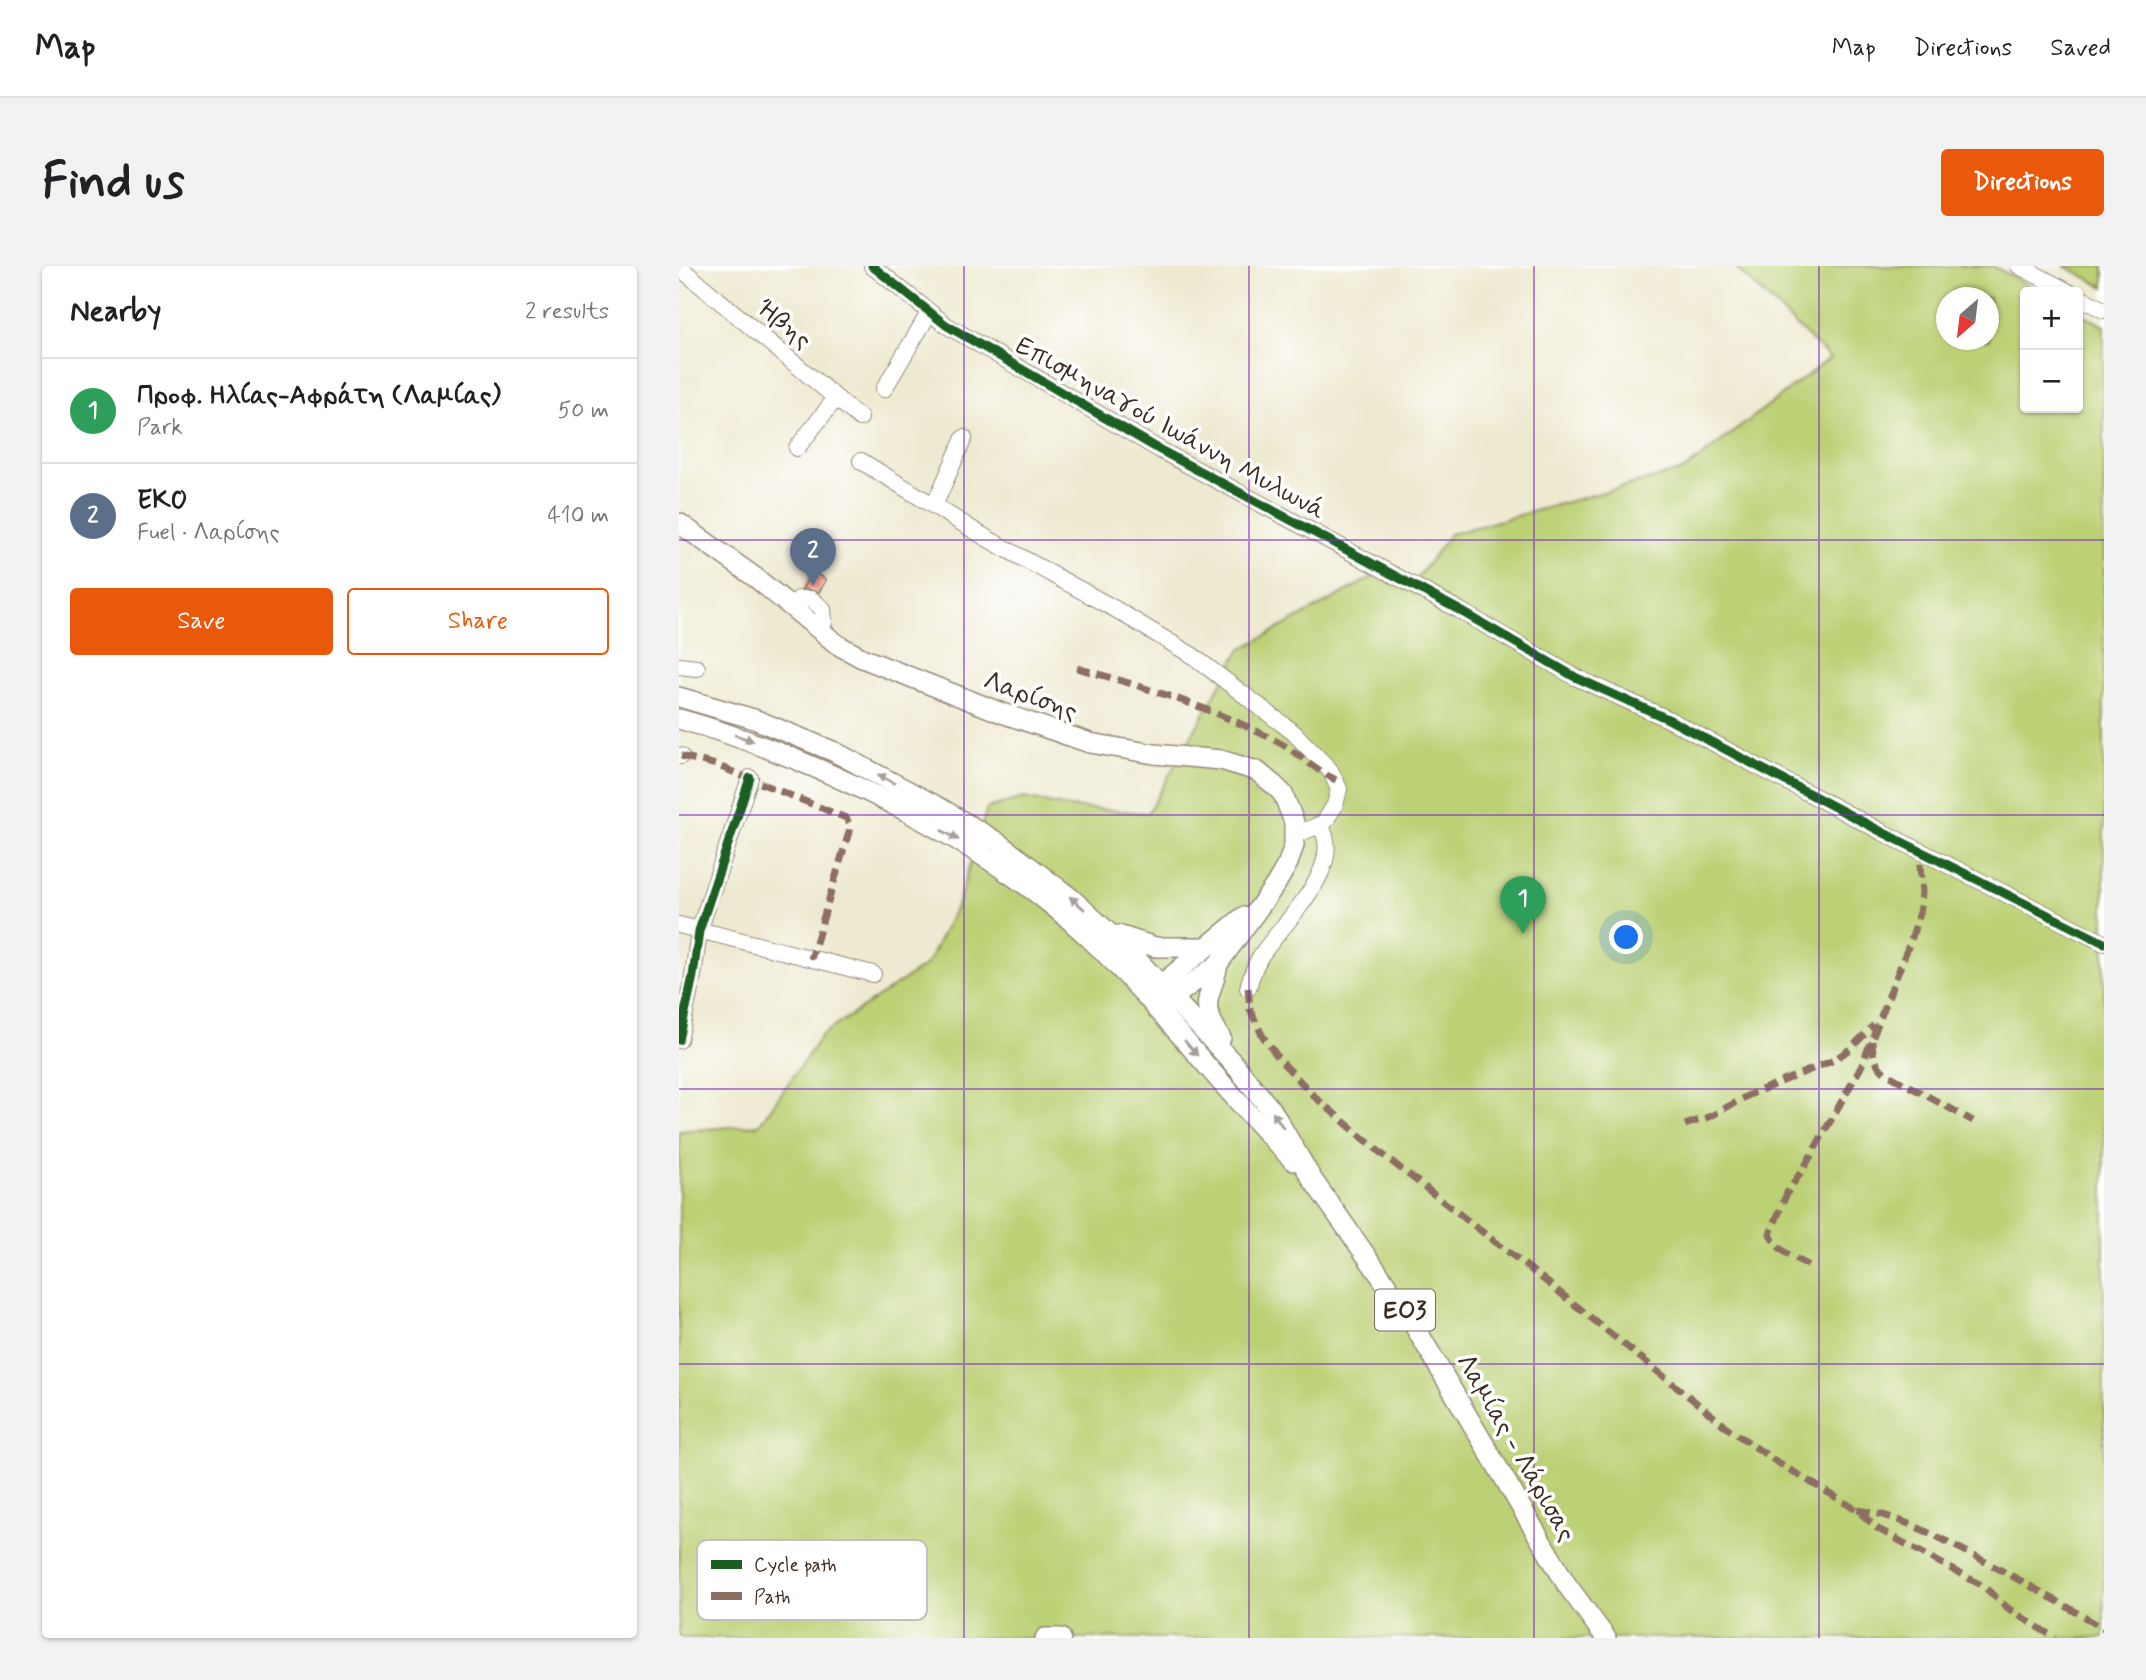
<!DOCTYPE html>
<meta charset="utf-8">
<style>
:root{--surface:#fff;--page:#f2f2f2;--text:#202124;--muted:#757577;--line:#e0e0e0;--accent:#ea580c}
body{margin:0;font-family:Mynerve,sans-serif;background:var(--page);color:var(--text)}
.controls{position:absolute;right:21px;top:21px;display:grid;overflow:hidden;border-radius:7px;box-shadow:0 2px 5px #0004}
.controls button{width:63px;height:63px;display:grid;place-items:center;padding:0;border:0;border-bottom:2px solid var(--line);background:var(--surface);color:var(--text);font:35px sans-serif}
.compass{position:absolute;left:1257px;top:21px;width:63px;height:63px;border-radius:50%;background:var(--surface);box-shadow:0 2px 5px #0004;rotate:208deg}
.you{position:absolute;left:948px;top:672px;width:24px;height:24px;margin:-18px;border:5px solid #fff;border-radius:50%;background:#1a73e8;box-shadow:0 0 0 10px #1a73e833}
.badge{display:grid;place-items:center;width:46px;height:46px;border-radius:50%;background:var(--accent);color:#fff;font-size:23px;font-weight:700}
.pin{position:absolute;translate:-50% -58px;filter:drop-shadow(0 2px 4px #0008)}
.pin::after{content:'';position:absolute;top:37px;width:24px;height:21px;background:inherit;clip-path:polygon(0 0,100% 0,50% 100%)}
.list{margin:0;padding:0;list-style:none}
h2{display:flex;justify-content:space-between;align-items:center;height:91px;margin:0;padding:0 28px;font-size:30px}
h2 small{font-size:23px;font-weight:400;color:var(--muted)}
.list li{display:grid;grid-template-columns:46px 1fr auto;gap:21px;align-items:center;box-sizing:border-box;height:105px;padding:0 28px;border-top:2px solid var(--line)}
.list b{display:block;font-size:26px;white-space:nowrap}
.list p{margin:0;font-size:23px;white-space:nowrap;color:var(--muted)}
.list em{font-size:23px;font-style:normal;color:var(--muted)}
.actions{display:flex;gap:14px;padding:21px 28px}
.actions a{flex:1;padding:16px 0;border:2px solid var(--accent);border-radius:7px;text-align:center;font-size:24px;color:var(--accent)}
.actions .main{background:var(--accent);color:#fff}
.map{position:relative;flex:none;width:1425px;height:1372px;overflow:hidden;border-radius:7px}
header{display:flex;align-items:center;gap:42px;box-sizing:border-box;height:98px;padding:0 35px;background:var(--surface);border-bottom:2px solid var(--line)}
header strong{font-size:33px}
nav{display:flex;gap:38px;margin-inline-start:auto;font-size:24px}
.intro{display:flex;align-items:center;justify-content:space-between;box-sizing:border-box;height:168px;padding:0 42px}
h1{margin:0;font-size:49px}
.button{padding:18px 32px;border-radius:7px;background:var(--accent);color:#fff;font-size:24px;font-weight:700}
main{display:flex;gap:42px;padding:0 42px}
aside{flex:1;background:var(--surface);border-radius:7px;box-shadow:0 2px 5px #0004}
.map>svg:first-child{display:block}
.green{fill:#bcd074;stroke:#7c7d49;stroke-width:2;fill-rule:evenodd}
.building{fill:#ffa998}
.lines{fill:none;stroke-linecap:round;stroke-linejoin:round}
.minor-casing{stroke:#948a78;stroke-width:18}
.major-casing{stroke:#948a78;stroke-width:22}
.minor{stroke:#fff;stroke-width:16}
.major{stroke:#fff;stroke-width:19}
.quiet{stroke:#8d6e63;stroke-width:7;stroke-dasharray:14 7;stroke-linecap:butt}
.cycleway-casing{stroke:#fff;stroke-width:13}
.cycleway{stroke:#1b5e20;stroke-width:9}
.oneway{fill:#a79f9a}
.grid{fill:none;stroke:#7b2cbf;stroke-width:2;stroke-opacity:0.55}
.labels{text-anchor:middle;stroke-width:7;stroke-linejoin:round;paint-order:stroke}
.shield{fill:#fff;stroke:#766a62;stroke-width:2}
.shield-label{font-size:24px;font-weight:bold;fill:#3b2a1e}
.street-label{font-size:26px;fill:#3b2a1e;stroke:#fff}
.key{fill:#fff;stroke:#c4bfbc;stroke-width:2}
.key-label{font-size:19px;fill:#3b2a1e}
</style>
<header>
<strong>Map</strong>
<nav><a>Map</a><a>Directions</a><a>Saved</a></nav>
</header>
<div class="intro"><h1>Find us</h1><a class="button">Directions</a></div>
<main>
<aside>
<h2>Nearby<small>2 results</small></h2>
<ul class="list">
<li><span class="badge" style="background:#2e9e5b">1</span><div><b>Προφ. Ηλίας-Αφράτη (Λαμίας)</b><p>Park</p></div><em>50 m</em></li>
<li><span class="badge" style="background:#5c6f8a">2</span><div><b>EKO</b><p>Fuel · Λαρίσης</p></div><em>410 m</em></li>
</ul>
<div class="actions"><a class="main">Save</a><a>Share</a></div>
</aside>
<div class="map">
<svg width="1425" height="1372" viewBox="0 0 1425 1372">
<rect width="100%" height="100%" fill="#fff"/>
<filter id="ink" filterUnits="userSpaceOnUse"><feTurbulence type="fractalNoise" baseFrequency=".0143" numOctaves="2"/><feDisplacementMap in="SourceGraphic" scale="14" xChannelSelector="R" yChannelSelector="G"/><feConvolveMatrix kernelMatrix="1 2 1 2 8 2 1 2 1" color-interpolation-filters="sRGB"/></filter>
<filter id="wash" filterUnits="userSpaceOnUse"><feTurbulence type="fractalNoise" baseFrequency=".00686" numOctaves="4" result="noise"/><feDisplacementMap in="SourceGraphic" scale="28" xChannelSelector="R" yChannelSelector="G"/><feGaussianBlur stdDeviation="1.57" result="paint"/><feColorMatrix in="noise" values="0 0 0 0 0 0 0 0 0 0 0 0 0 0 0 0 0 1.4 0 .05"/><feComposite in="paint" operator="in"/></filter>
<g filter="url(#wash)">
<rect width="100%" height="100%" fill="#eeead1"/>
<path class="green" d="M1055 0H1314L1362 26H1346V142H1399V46L1425 60V1372H0V865L80 859 143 769 248 698 279 637 308 542 345 532 389 541 469 547 561 384 699 308 730 323 771 268 1005 204 1151 92ZM1268 32H1310V74H1268Z
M1385 0H1425V21Z"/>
<g id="blocks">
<path class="building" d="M134 305 147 314 140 326 123 323Z"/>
</g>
</g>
<g filter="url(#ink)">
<use href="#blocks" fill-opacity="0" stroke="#948a78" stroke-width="2"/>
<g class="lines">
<defs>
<path id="minor" d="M193 0 267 59 483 185 780 344 896 411 989 453 1203 566 1425 677
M1340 0 1390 26
M0 1 181 152
M1399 31 1425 44
M205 123 250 47
M118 182 157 132
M182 195 309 273 436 343 514 390 614 466 651 504 660 523 656 539 645 557 616 569
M255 240 285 172
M120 333H132L144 343 145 356
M0 400 18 402
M0 490H2
M0 659 194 708
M569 722C572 711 575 701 581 691 602 658 669 600 641 560
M0 774 14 710 20 665 71 512"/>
<path id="major" d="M0 257 77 312 159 379 183 392 323 447 411 477 475 488 542 494 578 505 595 519 604 528 615 556V579L609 597 597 618 539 698 478 744
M0 431 75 453 156 486 263 543 318 576 358 606 392 632 453 688 555 798 594 846 633 913 729 1049 888 1319 927 1372
M0 453C79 475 152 506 225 544 290 579 353 618 407 669 482 739 542 823 615 895
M439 669 476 681H527
M539 698C532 735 518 733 542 772
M473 726 564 651
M366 1372H382"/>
</defs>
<use href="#minor" class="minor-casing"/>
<use href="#major" class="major-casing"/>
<use href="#minor" class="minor"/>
<use href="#major" class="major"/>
<path class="quiet" d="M398 402C466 421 537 443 599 476 620 487 636 504 657 514
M2 490 37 499 167 552 171 559 170 566 132 693
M569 722 571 743 583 769 600 793 637 832 703 888 864 1013 1050 1163 1098 1196 1178 1244 1199 1263 1304 1320 1330 1343 1376 1372
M1193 775C1194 789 1195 797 1206 807L1294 855
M1006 859 1032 850 1070 829 1155 794 1171 783 1195 759
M1129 999C1114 991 1098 985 1091 968L1108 927 1126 900 1182 801 1233 671 1240 647 1243 627 1240 585
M1178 1244C1222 1249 1264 1274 1303 1294 1344 1316 1385 1338 1425 1363"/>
<defs>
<path id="cycleway" d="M193 0 267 59 483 185 780 344 896 411 989 453 1203 566 1425 677
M0 774 14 710 20 665 71 512"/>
</defs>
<use href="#cycleway" class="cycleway-casing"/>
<use href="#cycleway" class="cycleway"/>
</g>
<defs><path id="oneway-solid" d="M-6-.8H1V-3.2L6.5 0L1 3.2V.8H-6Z" transform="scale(1.75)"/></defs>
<g class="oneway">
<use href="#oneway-solid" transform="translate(65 472) rotate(19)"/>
<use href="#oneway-solid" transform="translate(207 513) rotate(-152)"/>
<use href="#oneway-solid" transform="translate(271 569) rotate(29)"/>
<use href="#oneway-solid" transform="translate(398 637) rotate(-139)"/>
<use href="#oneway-solid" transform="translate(512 782) rotate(49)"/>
<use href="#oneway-solid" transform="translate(599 854) rotate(-123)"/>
</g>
</g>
<path class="grid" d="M285 0V1372M570 0V1372M855 0V1372M1140 0V1372M0 274H1425M0 549H1425M0 823H1425M0 1098H1425"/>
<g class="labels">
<rect class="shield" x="696" y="1023.5" width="60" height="41" rx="5"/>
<g class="shield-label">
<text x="726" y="1052">ΕΟ3</text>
</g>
<g class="street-label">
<text transform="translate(106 57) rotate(40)" y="9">Ήβης</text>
<text transform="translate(492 161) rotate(29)" y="9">Επισμηναγού Ιωάννη Μυλωνά</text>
<text transform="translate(352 429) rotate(20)" y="9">Λαρίσης</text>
<text transform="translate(838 1181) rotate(60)" y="9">Λαμίας - Λάρισας</text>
</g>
</g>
<rect x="18" y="1274" width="230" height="80" rx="10" class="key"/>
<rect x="32" y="1294" width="31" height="9" fill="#1b5e20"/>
<rect x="32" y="1326" width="31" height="8" fill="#8d6e63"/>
<g class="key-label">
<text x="75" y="1305">Cycle path</text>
<text x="75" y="1337">Path</text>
</g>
</svg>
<div class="controls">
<button>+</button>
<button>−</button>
</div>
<svg class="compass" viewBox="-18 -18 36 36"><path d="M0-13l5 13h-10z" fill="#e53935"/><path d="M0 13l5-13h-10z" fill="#757577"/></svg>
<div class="you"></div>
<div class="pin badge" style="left:844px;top:668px;background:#2e9e5b">1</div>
<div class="pin badge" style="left:134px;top:320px;background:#5c6f8a">2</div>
</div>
</main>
